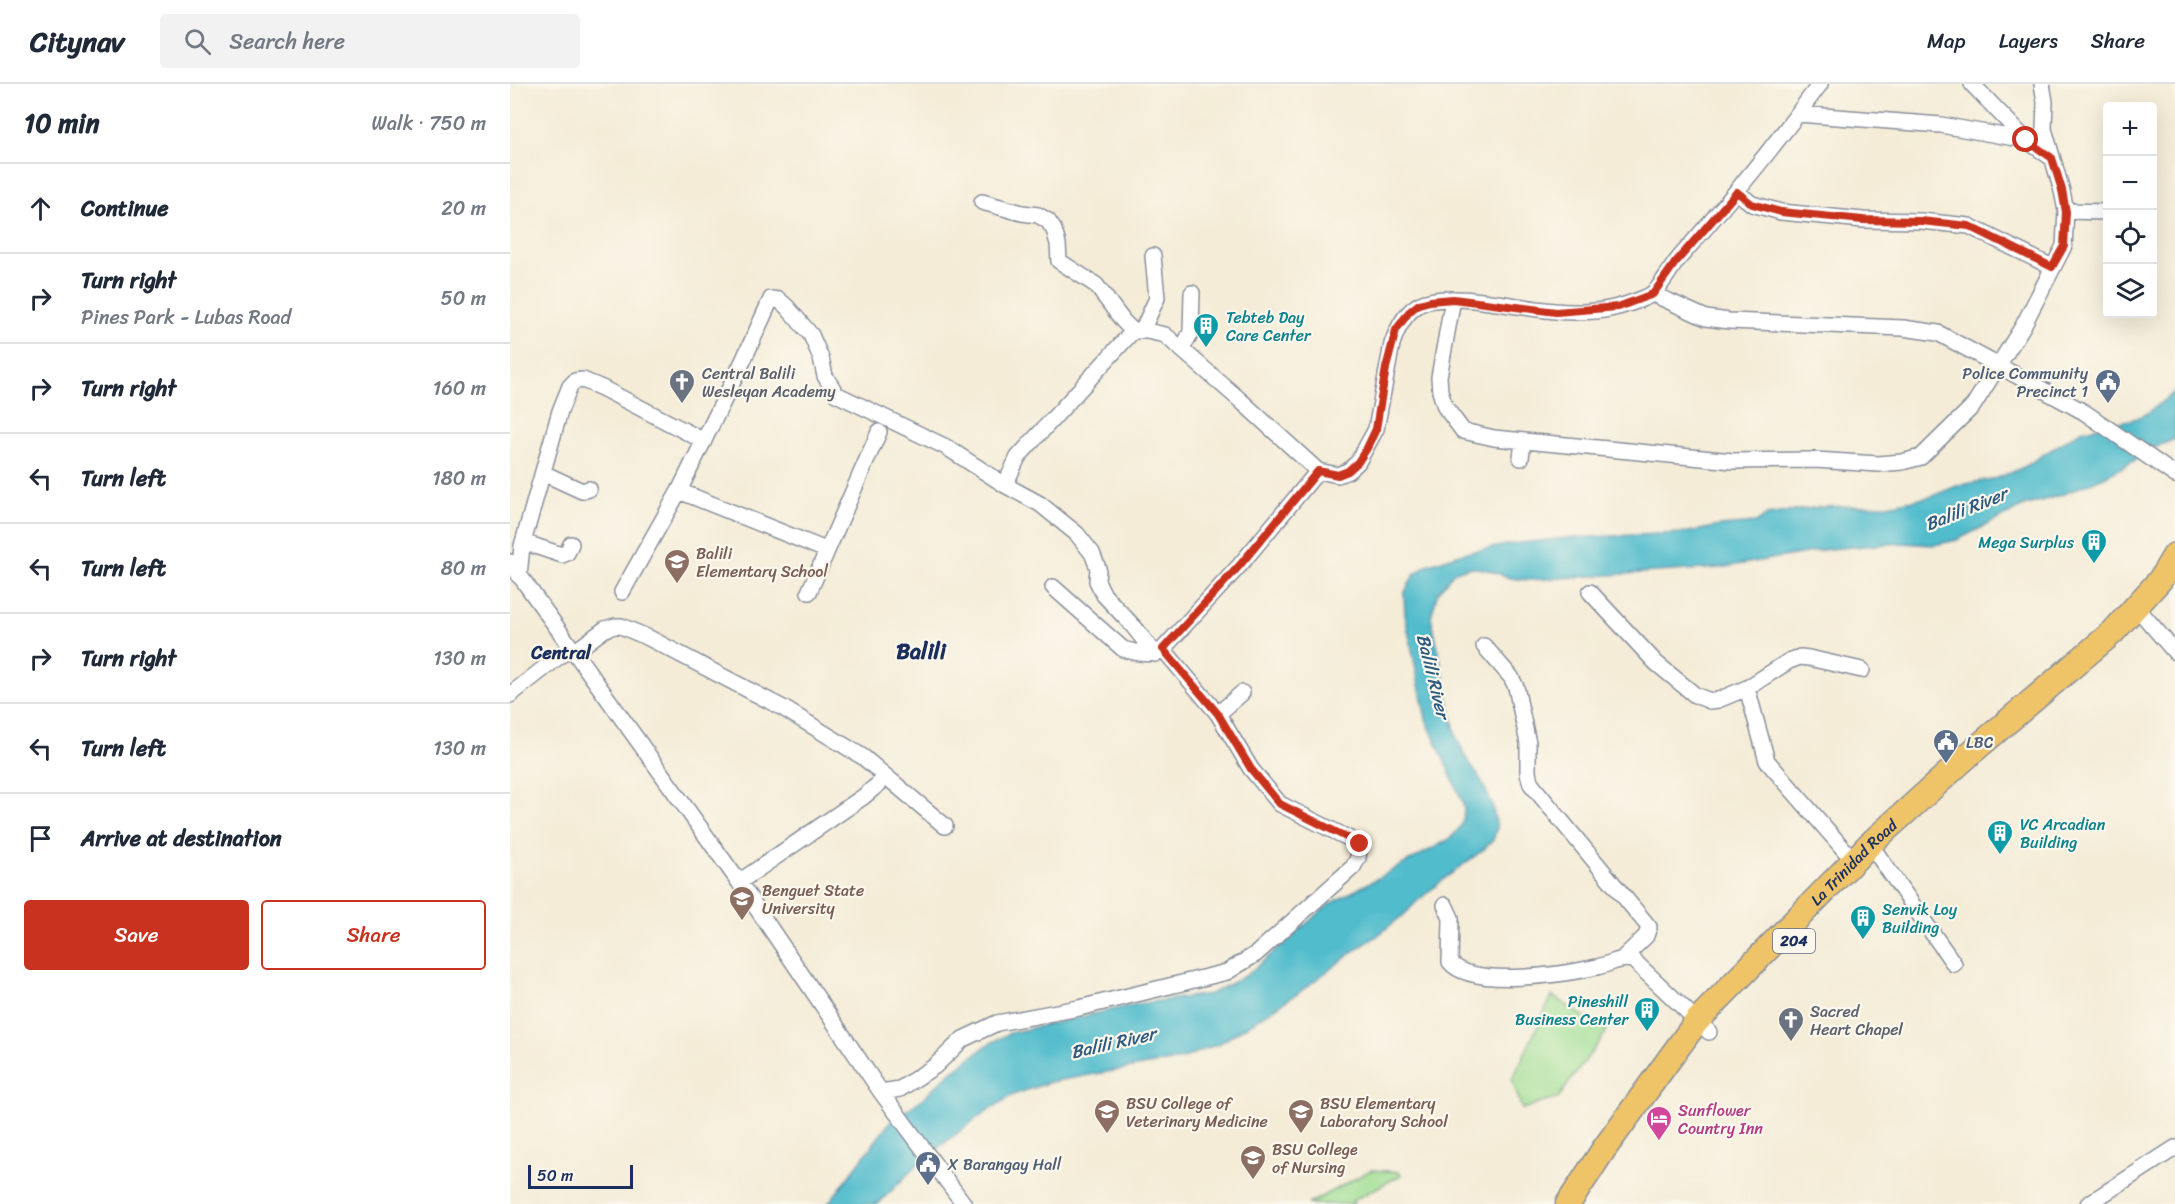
<!DOCTYPE html>
<meta charset="utf-8">
<style>
:root{--surface:#fff;--page:#f2f2f3;--text:#1f2937;--muted:#747a83;--line:#e0e1e3;--accent:#c8321e}
body{margin:0;font-family:Sriracha,sans-serif;background:var(--page);color:var(--text)}
.controls{position:absolute;right:18px;top:18px;display:grid;overflow:hidden;border-radius:6px;box-shadow:0 6px 24px #0002}
.controls button{width:54px;height:54px;display:grid;place-items:center;padding:0;border:0;border-bottom:2px solid var(--line);background:var(--surface);color:var(--text);font:30px sans-serif}
.scale{position:absolute;left:18px;bottom:15px;width:105px;box-sizing:border-box;padding-left:6px;border:3px solid #1b2f5e;border-top:0;font-size:16px;line-height:21px;white-space:nowrap;color:#1b2f5e;-webkit-text-stroke:4px #fbf7ec;paint-order:stroke}
.stop{position:absolute;width:18px;height:18px;margin:-14px;border:4px solid #c8321e;border-radius:50%;background:#fff}
.stop.end{background:#c8321e;border-color:#fff;box-shadow:0 2px 6px #0008}
.list{margin:0;padding:0;list-style:none}
h2{display:flex;justify-content:space-between;align-items:center;height:78px;margin:0;padding:0 24px;font-size:26px}
h2 small{font-size:20px;font-weight:400;color:var(--muted)}
.list li{display:grid;grid-template-columns:39px 1fr auto;gap:18px;align-items:center;box-sizing:border-box;height:90px;padding:0 24px;border-top:2px solid var(--line)}
.list b{display:block;font-size:22px;white-space:nowrap}
.list p{margin:0;font-size:20px;white-space:nowrap;color:var(--muted)}
.list em{font-size:20px;font-style:normal;color:var(--muted)}
.actions{display:flex;gap:12px;padding:18px 24px}
.actions a{flex:1;padding:14px 0;border:2px solid var(--accent);border-radius:6px;text-align:center;font-size:21px;color:var(--accent)}
.actions .main{background:var(--accent);color:#fff}
.icon{flex:none;width:33px;height:33px;fill:none;stroke:currentColor;stroke-width:2;stroke-linecap:round;stroke-linejoin:round}
.map{position:relative;flex:none;width:1665px;height:1120px;overflow:hidden}
header{display:flex;align-items:center;gap:36px;box-sizing:border-box;height:84px;padding:0 30px;background:var(--surface);border-bottom:2px solid var(--line)}
header strong{font-size:28px}
nav{display:flex;gap:33px;margin-inline-start:auto;font-size:21px}
.search{width:420px;height:54px;background:var(--page);display:flex;align-items:center;gap:15px;box-sizing:border-box;padding:0 21px;border-radius:6px;color:var(--muted);font-size:22px}
main{display:flex}
aside{flex:1;background:var(--surface)}
.map>svg:first-child{display:block}
.green{fill:#a0de93;stroke:#5e8678;stroke-width:1.5}
.water{fill:#51bccc;stroke:#367695;stroke-width:1.5}
.lines{fill:none;stroke-linecap:round;stroke-linejoin:round}
.minor-casing{stroke:#888e9a;stroke-width:18}
.trunk-casing{stroke:#888e9a;stroke-width:27}
.minor{stroke:#fff;stroke-width:15}
.trunk{stroke:#efc469;stroke-width:24}
.route{stroke:#c8321e;stroke-width:8}
.labels{text-anchor:middle;stroke-width:4.5;stroke-linejoin:round;paint-order:stroke}
.shield{fill:#fbf7ec;stroke:#5e6b89;stroke-width:1.5}
.shield-label{font-size:15px;font-weight:bold;fill:#1b2f5e}
.culture-label{font-size:16px;fill:#0d838f;stroke:#fbf7ec;text-anchor:start}
.worship-label{font-size:16px;fill:#5b616d;stroke:#fbf7ec;text-anchor:start}
.service-label{font-size:16px;fill:#4e5e75;stroke:#fbf7ec;text-anchor:start}
.education-label{font-size:16px;fill:#785e54;stroke:#fbf7ec;text-anchor:start}
.street-label{font-size:16px;fill:#1b2f5e;stroke:#fbf7ec}
.hotel-label{font-size:16px;fill:#b23c85;stroke:#fbf7ec;text-anchor:start}
.water-label{font-size:18px;font-style:italic;fill:#2b597f;stroke:#fbf7ec}
.neighbourhood-label{font-size:18px;font-weight:bold;fill:#1b2f5e;stroke:#fbf7ec}
.district-label{font-size:22px;font-weight:bold;fill:#1b2f5e;stroke:#fbf7ec}
</style>
<header>
<strong>Citynav</strong>
<div class="search"><svg class="icon" aria-label="search" viewBox="0 0 24 24"><circle cx="10" cy="10" r="6"/><path d="M15 15l6 6"/></svg>Search here</div>
<nav><a>Map</a><a>Layers</a><a>Share</a></nav>
</header>
<main>
<aside>
<h2>10 min<small>Walk · 750 m</small></h2>
<ul class="list">
<li><svg class="icon" aria-label="ahead" viewBox="0 0 24 24"><path d="M12 20V5M6 11l6-6 6 6"/></svg><div><b>Continue</b></div><em>20 m</em></li>
<li><svg class="icon" aria-label="right" viewBox="0 0 24 24"><path d="M7 20v-9h11M14 6l5 5-5 5"/></svg><div><b>Turn right</b><p>Pines Park - Lubas Road</p></div><em>50 m</em></li>
<li><svg class="icon" aria-label="right" viewBox="0 0 24 24"><path d="M7 20v-9h11M14 6l5 5-5 5"/></svg><div><b>Turn right</b></div><em>160 m</em></li>
<li><svg class="icon" aria-label="left" viewBox="0 0 24 24"><path d="M17 20v-9H6M10 6l-5 5 5 5"/></svg><div><b>Turn left</b></div><em>180 m</em></li>
<li><svg class="icon" aria-label="left" viewBox="0 0 24 24"><path d="M17 20v-9H6M10 6l-5 5 5 5"/></svg><div><b>Turn left</b></div><em>80 m</em></li>
<li><svg class="icon" aria-label="right" viewBox="0 0 24 24"><path d="M7 20v-9h11M14 6l5 5-5 5"/></svg><div><b>Turn right</b></div><em>130 m</em></li>
<li><svg class="icon" aria-label="left" viewBox="0 0 24 24"><path d="M17 20v-9H6M10 6l-5 5 5 5"/></svg><div><b>Turn left</b></div><em>130 m</em></li>
<li><svg class="icon" aria-label="arrive" viewBox="0 0 24 24"><path d="M6 21V4h12l-3 4 3 4H6"/></svg><div><b>Arrive at destination</b></div></li>
</ul>
<div class="actions"><a class="main">Save</a><a>Share</a></div>
</aside>
<div class="map">
<svg width="1665" height="1120" viewBox="0 0 1665 1120">
<rect width="100%" height="100%" fill="#fbf7ec"/>
<filter id="ink" filterUnits="userSpaceOnUse"><feTurbulence type="fractalNoise" baseFrequency=".0167" numOctaves="2"/><feDisplacementMap in="SourceGraphic" scale="12" xChannelSelector="R" yChannelSelector="G"/><feConvolveMatrix kernelMatrix="1 2 1 2 8 2 1 2 1" color-interpolation-filters="sRGB"/></filter>
<filter id="wash" filterUnits="userSpaceOnUse"><feTurbulence type="fractalNoise" baseFrequency=".008" numOctaves="4" result="noise"/><feDisplacementMap in="SourceGraphic" scale="24" xChannelSelector="R" yChannelSelector="G"/><feGaussianBlur stdDeviation="1.35" result="paint"/><feColorMatrix in="noise" values="0 0 0 0 0 0 0 0 0 0 0 0 0 0 0 0 0 1.4 0 .05"/><feComposite in="paint" operator="in"/></filter>
<g filter="url(#wash)">
<rect width="100%" height="100%" fill="#f4ecd7"/>
<path class="green" d="M1042 912 1097 947 1048 1014 1012 1025 1002 996Z
M861 1086 889 1088 891 1091 842 1117 844 1120H798Z"/>
<path class="water" d="M1665 308V355L1637 367 1625 376 1596 392 1554 410 1514 422 1447 456 1424 461 1390 459 1319 465 1209 484 1019 496 1000 494 978 486 961 483 944 488 928 508 921 532 946 652 956 674 971 696 982 720 987 744 983 756 973 766 934 795 905 819 897 828 867 852 847 865 787 910 710 959 672 975 540 998 503 1011 475 1028 410 1078 368 1120H318L380 1038 411 1016 440 989 479 960 500 949 627 920 700 910 737 891 818 821 938 756C951 745 956 737 953 719L916 635 895 531 894 510 904 491 917 481 953 469 1002 460 1056 454 1174 449 1210 442 1246 439 1257 431 1310 423 1377 421 1420 413 1447 402 1487 394 1514 383 1571 347 1624 335 1636 330Z"/>
</g>
<g filter="url(#ink)">
<g class="lines">
<defs>
<path id="minor" d="M1462 0 1516 56 1542 74
M1288 30 1431 41 1516 56
M1227 108 1242 120 1271 128 1353 136 1411 137 1459 142 1542 183
M472 118 512 129 528 131 538 137 544 146 548 160 549 177 586 201 613 237 623 247H637L655 251 730 316 808 387 828 391 838 387 848 378 866 345 882 260C887 245 895 228 910 220 939 206 1012 225 1045 227 1064 229 1090 228 1108 223 1116 221 1136 214 1142 210 1152 202 1161 183 1170 173 1219 118 1266 60 1310 0
M1556 127 1597 128
M1143 210 1196 234 1219 237 1393 244 1428 249 1574 328 1665 391
M943 215 929 293 930 307 935 323 953 347 984 354 1223 377 1305 376 1368 380 1392 378 1411 373 1463 322 1513 242 1554 162 1556 127 1552 107 1534 45 1535 18 1532 0
M632 247 647 214 643 172
M672 265 681 248 682 209
M1011 374 1013 357
M33 389 72 407 79 405
M495 401 508 373 623 247
M169 407 316 466
M13 458 52 471 57 469 61 460
M0 478 229 798 371 1008 454 1120
M9 492 12 462 50 327 60 302 65 297 73 296 92 304 194 357
M543 503 613 565C627 569 640 573 653 565L730 481 808 387
M112 508 169 407 233 277 261 215 269 216 277 223 301 251 311 274 315 292 326 310 436 363 495 401 530 420 567 450 582 469 588 484 587 497 594 511 623 542 645 570
M299 508 369 348
M1080 508 1146 579 1185 611 1200 617 1208 616 1237 604 1279 577 1290 573 1299 574 1352 586
M1627 524 1665 568
M974 562 1001 593 1006 603 1018 659V689L1021 700 1139 843 1136 852 1113 874
M64 568 95 545 105 542H111L139 554 273 624 353 673 435 742
M1237 604 1257 677 1344 777
M0 611 61 563
M708 630 732 609
M1360 760 1444 880
M229 798 353 713 377 693
M935 821 941 834 940 878C962 905 1056 890 1087 883 1101 880 1109 873 1123 876L1199 948
M371 1008 390 1005 425 982 453 955 487 939 569 924 717 888 746 870 843 783 848 774 850 760 770 720 741 685 708 630 653 565
M1578 1120 1665 1064"/>
<g id="trunk">
<path id="s1" d="M1058 1120 1094 1065 1187 937 1360 760 1463 667 1603 548 1650 496 1665 471"/>
</g>
</defs>
<use href="#minor" class="minor-casing"/>
<use href="#trunk" class="trunk-casing"/>
<use href="#minor" class="minor"/>
<use href="#trunk" class="trunk"/>
</g>
</g>
<g class="lines" filter="url(#ink)">
<path class="route" d="M850 760 770 720 741 685 708 630 653 565 730 481 808 387 828 391 838 387 848 378 857 364 866 345 876 284 886 246 899 228 909 220 920 217 943 215 1046 228 1108 223 1143 210 1165 179 1227 108 1242 120 1271 128 1353 136 1411 137 1459 142 1542 183 1554 162 1556 128 1552 106 1542 74 1516 56"/>
</g>
<defs>
<symbol id="building-pin" viewBox="-11 -11 22 30"><path d="M0 17L-7.5 6A9.5 9.5 0 1 1 7.5 6Z" fill="#0f9aa8" stroke="#fbf7ec"/><path d="M-4-6H4V6H1V3H-1V6H-4ZM-2.5-4.3h1.7v1.8h-1.7ZM.8-4.3h1.7v1.8H.8ZM-2.5-1h1.7V.8h-1.7ZM.8-1h1.7V.8H.8Z" fill="#fff"/></symbol>
<symbol id="church-pin" viewBox="-11 -11 22 30"><path d="M0 17L-7.5 6A9.5 9.5 0 1 1 7.5 6Z" fill="#6b7280" stroke="#fbf7ec"/><path d="M-1.2-6h2.4v3.5h3.3v2.4h-3.3V6h-2.4V-.1h-3.3v-2.4h3.3Z" fill="#fff"/></symbol>
<symbol id="civic-pin" viewBox="-11 -11 22 30"><path d="M0 17L-7.5 6A9.5 9.5 0 1 1 7.5 6Z" fill="#5c6f8a" stroke="#fbf7ec"/><path d="M-.6-6.5H3V-4.5H.6V-3L4-1V1h2V6H-6V1h2V-1L-.6-3ZM-1.2 2.5V6h2.4V2.5Z" fill="#fff"/></symbol>
<symbol id="school-pin" viewBox="-11 -11 22 30"><path d="M0 17L-7.5 6A9.5 9.5 0 1 1 7.5 6Z" fill="#8d6e63" stroke="#fbf7ec"/><path d="M0-5L7-2L0 1L-7-2ZM-4 1L0 2.5L4 1V4Q0 6-4 4Z" fill="#fff"/></symbol>
<symbol id="university-pin" viewBox="-11 -11 22 30"><path d="M0 17L-7.5 6A9.5 9.5 0 1 1 7.5 6Z" fill="#8d6e63" stroke="#fbf7ec"/><path d="M0-5L7-2L0 1L-7-2ZM-4 1L0 2.5L4 1V4Q0 6-4 4Z" fill="#fff"/></symbol>
<symbol id="hotel-pin" viewBox="-11 -11 22 30"><path d="M0 17L-7.5 6A9.5 9.5 0 1 1 7.5 6Z" fill="#d1479c" stroke="#fbf7ec"/><path d="M-6-4.5h1.5V1H6V5H4.5V3h-9V5H-6ZM-4 0a1.8 1.8 0 1 1 3.6 0ZM.5 0V-2.5h3Q6-2.5 6 0Z" fill="#fff"/></symbol>
</defs>
<g fill-rule="evenodd">
<use href="#building-pin" x="681" y="227" width="30" height="40"/>
<use href="#church-pin" x="157" y="283" width="30" height="40"/>
<use href="#civic-pin" x="1583" y="283" width="30" height="40"/>
<use href="#building-pin" x="1569" y="443" width="30" height="40"/>
<use href="#school-pin" x="152" y="463" width="30" height="40"/>
<use href="#civic-pin" x="1421" y="643" width="30" height="40"/>
<use href="#building-pin" x="1475" y="734" width="30" height="40"/>
<use href="#university-pin" x="217" y="800" width="30" height="40"/>
<use href="#building-pin" x="1338" y="819" width="30" height="40"/>
<use href="#building-pin" x="1122" y="911" width="30" height="40"/>
<use href="#church-pin" x="1266" y="921" width="30" height="40"/>
<use href="#university-pin" x="582" y="1013" width="30" height="40"/>
<use href="#school-pin" x="776" y="1013" width="30" height="40"/>
<use href="#hotel-pin" x="1134" y="1020" width="30" height="40"/>
<use href="#university-pin" x="728" y="1059" width="30" height="40"/>
<use href="#civic-pin" x="403" y="1065" width="30" height="40"/>
</g>
<g class="labels">
<rect class="shield" x="1263" y="845" width="42" height="24" rx="4.5"/>
<g class="shield-label">
<text x="1284" y="862">204</text>
</g>
<g class="culture-label">
<text x="716" y="239">Tebteb Day<tspan x="716" dy="18">Care Center</tspan></text>
<text x="1564" y="464" text-anchor="end">Mega Surplus</text>
<text x="1510" y="746">VC Arcadian<tspan x="1510" dy="18">Building</tspan></text>
<text x="1372" y="831">Senvik Loy<tspan x="1372" dy="18">Building</tspan></text>
<text x="1118" y="923" text-anchor="end">Pineshill<tspan x="1118" dy="18">Business Center</tspan></text>
</g>
<g class="worship-label">
<text x="192" y="295">Central Balili<tspan x="192" dy="18">Wesleyan Academy</tspan></text>
<text x="1300" y="933">Sacred<tspan x="1300" dy="18">Heart Chapel</tspan></text>
</g>
<g class="service-label">
<text x="1578" y="295" text-anchor="end">Police Community<tspan x="1578" dy="18">Precinct 1</tspan></text>
<text x="1456" y="664">LBC</text>
<text x="438" y="1086">X Barangay Hall</text>
</g>
<g class="education-label">
<text x="186" y="475">Balili<tspan x="186" dy="18">Elementary School</tspan></text>
<text x="252" y="812">Benguet State<tspan x="252" dy="18">University</tspan></text>
<text x="616" y="1025">BSU College of<tspan x="616" dy="18">Veterinary Medicine</tspan></text>
<text x="810" y="1025">BSU Elementary<tspan x="810" dy="18">Laboratory School</tspan></text>
<text x="762" y="1071">BSU College<tspan x="762" dy="18">of Nursing</tspan></text>
</g>
<g class="street-label">
<text dy="6" stroke="none"><textPath href="#s1" startOffset="447">La Trinidad Road</textPath></text>
</g>
<g class="hotel-label">
<text x="1168" y="1032">Sunflower<tspan x="1168" dy="18">Country Inn</tspan></text>
</g>
<g class="water-label">
<text transform="translate(1456 425) rotate(-22)" y="6">Balili River</text>
<text transform="translate(923 592) rotate(76)" y="6">Balili River</text>
<text transform="translate(603 959) rotate(-13)" y="6">Balili River</text>
</g>
<g class="neighbourhood-label">
<text x="51" y="575">Central</text>
</g>
<g class="district-label">
<text x="411" y="575">Balili</text>
</g>
</g>
</svg>
<div class="controls">
<button>+</button>
<button>−</button>
<button><svg class="icon" aria-label="locate" viewBox="0 0 24 24"><circle cx="12" cy="12" r="6"/><path d="M12 2v4M12 18v4M2 12h4M18 12h4"/></svg></button>
<button><svg class="icon" aria-label="layers" viewBox="0 0 24 24"><path d="M12 4l9 5-9 5-9-5zM3 14l9 5 9-5"/></svg></button>
</div>
<div class="scale">50 m</div>
<div class="stop" style="left:1516px;top:56px"></div>
<div class="stop end" style="left:850px;top:760px"></div>
</div>
</main>
